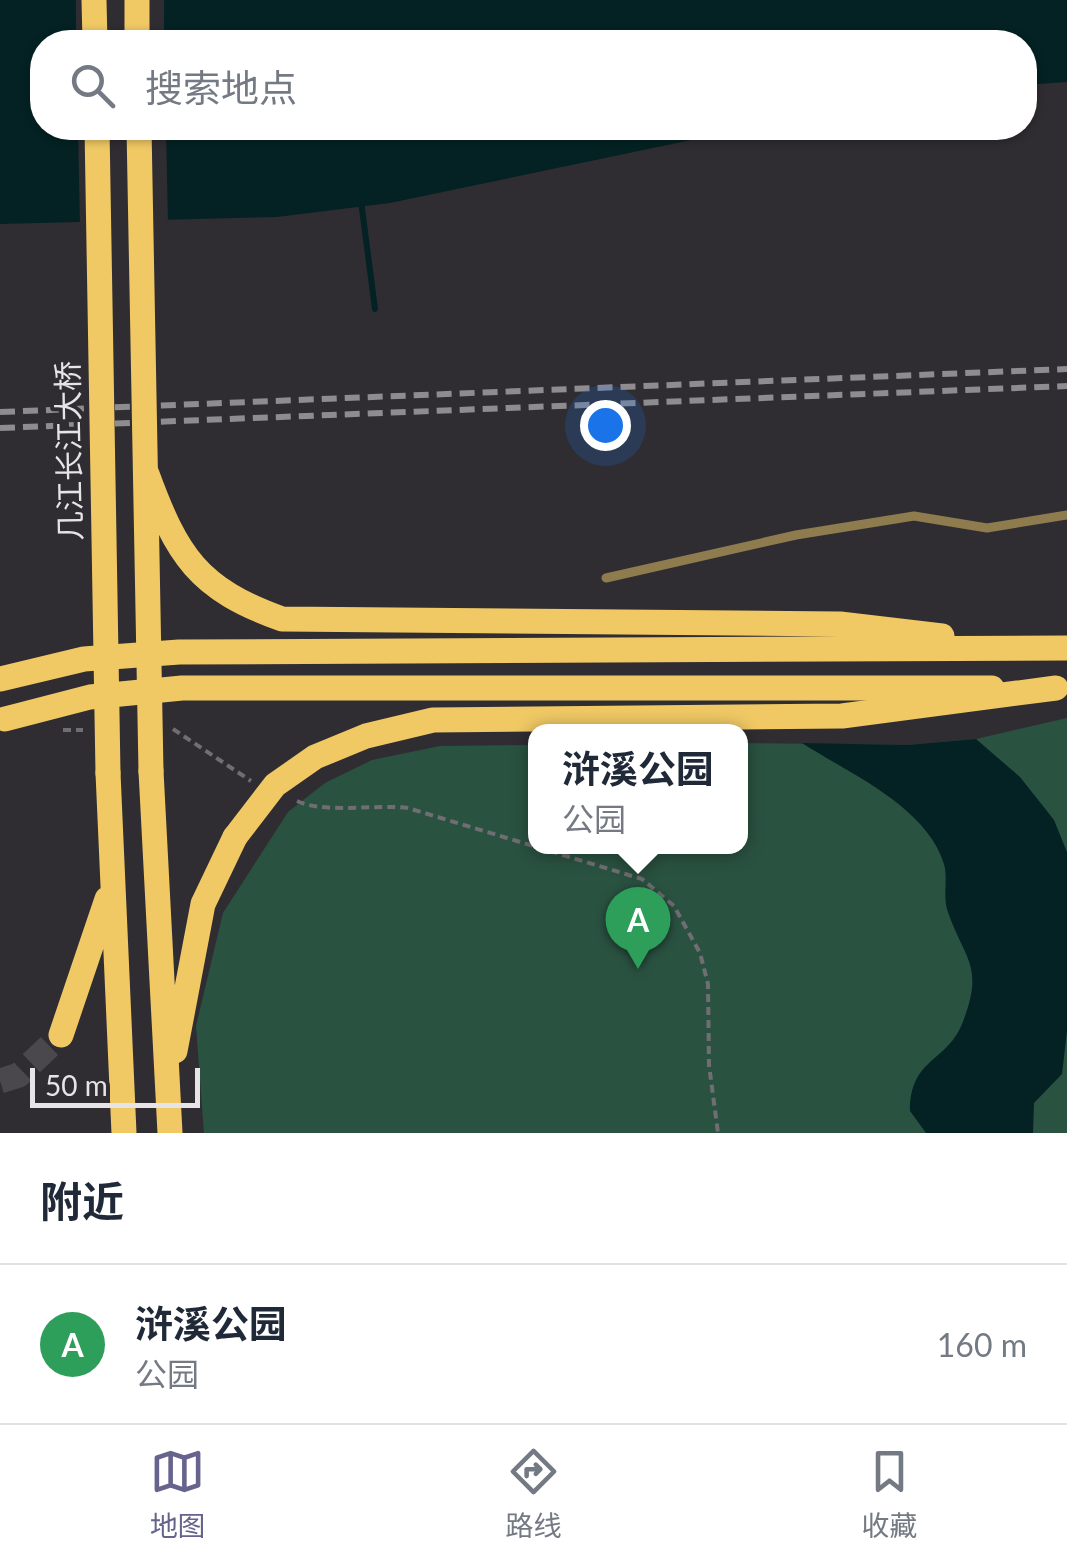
<!DOCTYPE html>
<html lang="zh">
<meta charset="utf-8">
<style>
:root{--surface:#fff;--page:#f2f2f3;--text:#1f2937;--muted:#747a83;--line:#e0e1e3;--accent:#66638c}
body{margin:0;font-family:Lato,"Noto Sans SC",sans-serif;background:var(--page);color:var(--text)}
.scale{position:absolute;left:30px;bottom:25px;width:170px;box-sizing:border-box;padding-left:10px;border:5px solid #e6e4e7;border-top:0;font-size:28px;line-height:35px;white-space:nowrap;color:#e6e4e7;-webkit-text-stroke:8px #302d32;paint-order:stroke}
.you{position:absolute;left:605px;top:425px;width:35px;height:35px;margin:-25px;border:8px solid #fff;border-radius:50%;background:#1a73e8;box-shadow:0 0 0 15px #1a73e833}
.badge{display:grid;place-items:center;width:65px;height:65px;border-radius:50%;background:var(--accent);color:#fff;font-size:32px;font-weight:700}
.pin{position:absolute;translate:-50% -82px;filter:drop-shadow(0 2px 5px #0008)}
.pin::after{content:'';position:absolute;top:52px;width:35px;height:30px;background:inherit;clip-path:polygon(0 0,100% 0,50% 100%)}
.popup{position:absolute;left:528px;top:724px;width:220px;height:130px;box-sizing:border-box;display:grid;place-content:center;border-radius:20px;background:var(--surface);filter:drop-shadow(0 2px 8px #0005);font-size:32px;white-space:nowrap;color:var(--muted)}
.popup b{font-size:38px;color:var(--text)}
.popup::after{content:'';position:absolute;left:50%;top:100%;margin-left:-20px;border:20px solid transparent;border-top-color:var(--surface)}
.list{margin:0;padding:0;list-style:none}
h2{display:flex;justify-content:space-between;align-items:center;height:130px;margin:0;padding:0 40px;font-size:42px}
h2 small{font-size:32px;font-weight:400;color:var(--muted)}
.list li{display:grid;grid-template-columns:65px 1fr auto;gap:30px;align-items:center;box-sizing:border-box;height:160px;padding:0 40px;border-top:2px solid var(--line)}
.list b{display:block;font-size:38px;white-space:nowrap}
.list p{margin:0;font-size:32px;white-space:nowrap;color:var(--muted)}
.list em{font-size:32px;font-style:normal;color:var(--muted)}
.icon{flex:none;width:55px;height:55px;fill:none;stroke:currentColor;stroke-width:2;stroke-linecap:round;stroke-linejoin:round}
.map{position:relative;flex:none;width:1067px;height:1133px;overflow:hidden}
.search{position:absolute;background:var(--surface);box-shadow:0 2px 8px #0004;left:30px;right:30px;top:30px;height:110px;display:flex;align-items:center;gap:25px;box-sizing:border-box;padding:0 35px;border-radius:40px;color:var(--muted);font-size:38px}
.sheet{height:290px;background:var(--surface)}
nav{display:flex;justify-content:space-around;align-items:center;box-sizing:border-box;height:140px;border-top:2px solid var(--line);background:var(--surface);font-size:28px;color:var(--muted)}
nav a{display:grid;justify-items:center;gap:5px}
nav .on{color:var(--accent)}
.map>svg:first-child{display:block}
.green{fill:#2a5241}
.water{fill:#042223}
.pier{fill:#302d32}
.lines{fill:none;stroke-linecap:round;stroke-linejoin:round}
.stream{stroke:#042223;stroke-width:6}
.primary-tunnel{stroke:#4b484d;stroke-width:25;stroke-dasharray:25 12;stroke-linecap:butt}
.path{stroke:#706e72;stroke-width:4;stroke-dasharray:8 5;stroke-linecap:butt}
.lane{stroke:#8e7c4e;stroke-width:9}
.primary{stroke:#f0c965;stroke-width:25}
.rail{stroke:#8f8c90;stroke-width:6;stroke-dasharray:15 8;stroke-linecap:butt}
.primary-bridge{stroke:#f0c965;stroke-width:25}
.labels{text-anchor:middle;stroke-width:8;stroke-linejoin:round;paint-order:stroke}
.street-label{font-size:30px;fill:#e6e4e7;stroke:#302d32}
</style>
<div class="map">
<svg width="1067" height="1133" viewBox="0 0 1067 1133">
<rect width="100%" height="100%" fill="#302d32"/>
<path class="green" d="M1067 718V1133H204L196 1026 223 913 288 812 325 783 372 760 440 746 535 745 536 846H740L741 743 907 745 976 739Z"/>
<path class="water" d="M0 0H1067V82L1025 85 1024 42H42V128H749L390 203 277 217 0 224Z
M976 739 1020 777 1054 820 1067 852V1031L1062 1074 1034 1103 1033 1133H926L910 1111C910 1058 946 1063 962 1024 986 964 963 959 947 909 943 895 948 878 944 864 926 806 850 774 802 743L907 745Z"/>
<path class="pier" d="M76 0H164V42H76Z
M78 128H166L168 226 80 228Z"/>
<g class="lines">
<path class="stream" d="M361 201 375 309"/>
<path class="primary-tunnel" d="M0 1081 19 1075 61 1035"/>
<path class="path" d="M173 729 251 781
M63 730H83
M297 801C325 814 374 804 408 808L642 879 674 906 700 953 708 984 709 1065 718 1133"/>
<path class="lane" d="M606 578 796 535 914 516 987 528 1067 515"/>
<path class="primary" d="M94 0 95 42
M137 0V42
M147 474C177 556 198 589 282 619L840 624 942 636
M0 679 84 659 179 652 1067 648
M5 719 90 697 182 688H992
M151 771 170 1133
M108 773 124 1133
M61 1035 107 899
M175 1051 203 904 235 837"/>
<path class="rail" d="M0 412 1067 369
M0 428 1067 386"/>
<path class="primary-bridge" d="M97 128 108 773
M139 128 151 771
M235 837 275 785 315 757 366 736 433 720 842 716 1056 688"/>
</g>
<g class="labels">
<g class="street-label">
<text transform="translate(70 451) rotate(-91)" y="10">几江长江大桥</text>
</g>
</g>
</svg>
<div class="scale">50 m</div>
<div class="you"></div>
<div class="pin badge" style="left:638px;top:969px;background:#2e9e5b">A</div>
<div class="popup"><b>浒溪公园</b>公园</div>
<div class="search"><svg class="icon" aria-label="search" viewBox="0 0 24 24"><circle cx="10" cy="10" r="6"/><path d="M15 15l6 6"/></svg>搜索地点</div>
</div>
<section class="sheet">
<h2>附近<small></small></h2>
<ul class="list">
<li><span class="badge" style="background:#2e9e5b">A</span><div><b>浒溪公园</b><p>公园</p></div><em>160 m</em></li>
</ul>
</section>
<nav>
<a class="on"><svg class="icon" aria-label="map" viewBox="0 0 24 24"><path d="M3 6l6-2 6 2 6-2v14l-6 2-6-2-6 2zM9 4v14M15 6v14"/></svg>地图</a>
<a><svg class="icon" aria-label="directions" viewBox="0 0 24 24"><path d="M12 3l9 9-9 9-9-9zM9 14v-3h6M13 9l2 2-2 2"/></svg>路线</a>
<a><svg class="icon" aria-label="saved" viewBox="0 0 24 24"><path d="M7 4h10v16l-5-4-5 4z"/></svg>收藏</a>
</nav>
